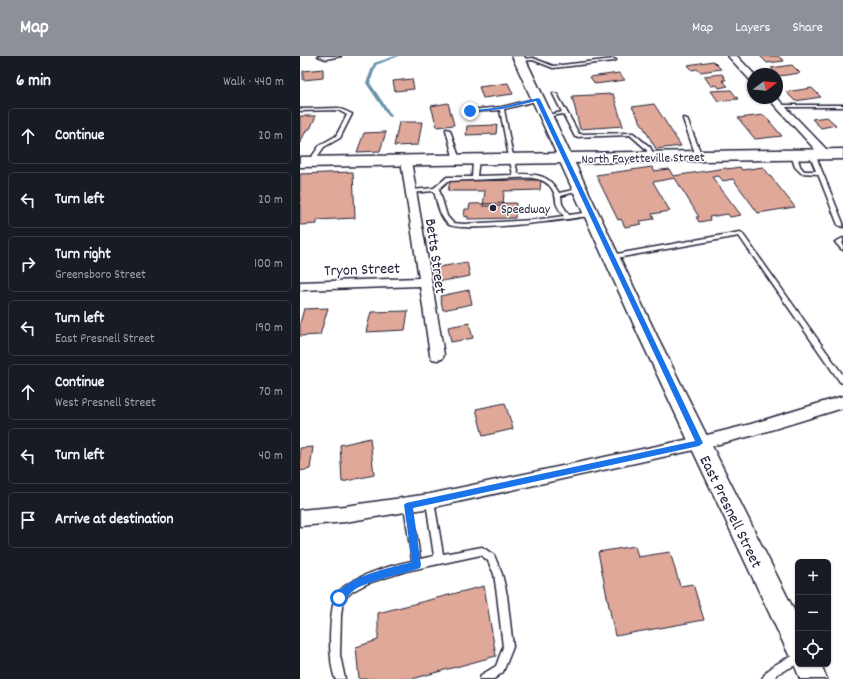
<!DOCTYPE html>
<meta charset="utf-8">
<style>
:root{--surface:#171b24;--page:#20242c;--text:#f1f3f6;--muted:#9ea1a6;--line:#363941;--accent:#8c9099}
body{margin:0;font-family:Dekko,sans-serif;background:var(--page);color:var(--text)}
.controls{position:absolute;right:12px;bottom:12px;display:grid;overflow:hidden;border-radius:6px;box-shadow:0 1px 3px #0004}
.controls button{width:36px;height:36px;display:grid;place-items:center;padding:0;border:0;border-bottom:1px solid var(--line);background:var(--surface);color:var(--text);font:20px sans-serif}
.compass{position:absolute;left:447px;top:12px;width:36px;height:36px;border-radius:50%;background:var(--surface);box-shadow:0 1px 3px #0004;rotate:74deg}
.stop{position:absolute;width:12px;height:12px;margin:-9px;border:3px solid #1a73e8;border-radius:50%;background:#fff}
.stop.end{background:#1a73e8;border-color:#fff;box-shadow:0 1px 4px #0008}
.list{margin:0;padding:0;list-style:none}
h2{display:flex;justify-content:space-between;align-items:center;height:52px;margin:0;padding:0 16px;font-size:17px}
h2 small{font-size:13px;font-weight:400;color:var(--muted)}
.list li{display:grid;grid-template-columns:26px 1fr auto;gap:12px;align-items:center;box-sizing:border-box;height:56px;margin:0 8px 8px;padding:0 8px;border:1px solid var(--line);border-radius:6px}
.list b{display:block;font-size:15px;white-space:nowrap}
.list p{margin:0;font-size:13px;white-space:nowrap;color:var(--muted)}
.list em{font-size:13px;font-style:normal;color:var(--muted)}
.icon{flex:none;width:22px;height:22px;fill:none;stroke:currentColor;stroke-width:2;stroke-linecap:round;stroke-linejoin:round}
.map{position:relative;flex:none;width:543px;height:623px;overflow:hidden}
header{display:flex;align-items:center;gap:24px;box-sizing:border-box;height:56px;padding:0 20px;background:var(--accent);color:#fff}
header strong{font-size:19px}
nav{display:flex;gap:22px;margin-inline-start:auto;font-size:14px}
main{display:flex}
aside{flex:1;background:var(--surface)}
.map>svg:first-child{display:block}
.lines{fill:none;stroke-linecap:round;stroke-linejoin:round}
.stream{fill:#6692ab;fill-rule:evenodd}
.building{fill:#dfa898;stroke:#22223b}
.service-casing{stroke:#22223b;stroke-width:3}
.minor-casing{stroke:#22223b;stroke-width:3}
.secondary-casing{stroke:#22223b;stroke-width:3}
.primary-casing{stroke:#22223b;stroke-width:3}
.service{fill:#fff;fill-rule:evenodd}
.minor{fill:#fff;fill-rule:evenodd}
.secondary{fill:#fff;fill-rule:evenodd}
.primary{fill:#fff;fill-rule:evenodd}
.route{fill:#1a73e8}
.poi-dot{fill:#22223b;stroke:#fff;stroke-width:1.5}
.labels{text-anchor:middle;stroke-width:3;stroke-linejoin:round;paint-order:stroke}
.far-street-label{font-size:13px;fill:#22223b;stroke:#fff}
.far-poi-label{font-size:13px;fill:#22223b;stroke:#fff;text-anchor:start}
.street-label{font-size:16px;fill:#22223b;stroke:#fff}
</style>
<header>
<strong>Map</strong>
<nav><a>Map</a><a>Layers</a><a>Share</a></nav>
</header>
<main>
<aside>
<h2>6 min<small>Walk · 440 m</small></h2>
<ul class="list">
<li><svg class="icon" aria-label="ahead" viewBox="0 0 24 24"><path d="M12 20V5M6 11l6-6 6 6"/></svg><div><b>Continue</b></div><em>20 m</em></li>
<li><svg class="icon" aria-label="left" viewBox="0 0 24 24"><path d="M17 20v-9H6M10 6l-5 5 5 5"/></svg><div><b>Turn left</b></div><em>20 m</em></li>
<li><svg class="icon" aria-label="right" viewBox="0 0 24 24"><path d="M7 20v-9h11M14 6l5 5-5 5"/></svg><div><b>Turn right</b><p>Greensboro Street</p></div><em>100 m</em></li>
<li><svg class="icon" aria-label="left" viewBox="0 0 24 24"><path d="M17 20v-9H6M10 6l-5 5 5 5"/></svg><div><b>Turn left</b><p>East Presnell Street</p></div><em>190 m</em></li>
<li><svg class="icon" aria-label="ahead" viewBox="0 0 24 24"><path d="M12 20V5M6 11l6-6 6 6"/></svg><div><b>Continue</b><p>West Presnell Street</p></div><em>70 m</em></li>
<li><svg class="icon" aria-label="left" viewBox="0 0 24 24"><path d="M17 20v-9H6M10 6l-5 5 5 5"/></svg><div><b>Turn left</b></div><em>40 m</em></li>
<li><svg class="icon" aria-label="arrive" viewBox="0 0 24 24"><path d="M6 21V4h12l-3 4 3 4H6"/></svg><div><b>Arrive at destination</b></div></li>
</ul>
</aside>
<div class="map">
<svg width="543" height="623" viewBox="0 0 543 623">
<rect width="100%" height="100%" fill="#fff"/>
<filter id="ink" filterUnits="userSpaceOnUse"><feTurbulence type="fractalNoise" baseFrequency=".025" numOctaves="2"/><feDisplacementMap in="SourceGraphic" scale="8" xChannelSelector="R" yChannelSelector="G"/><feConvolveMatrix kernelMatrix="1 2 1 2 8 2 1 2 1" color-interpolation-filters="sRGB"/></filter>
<g filter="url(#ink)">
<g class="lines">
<path class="stream" d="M95 0H99L76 9 70 27 92 60 90 61H89L66 27 74 7Z"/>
</g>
<path class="building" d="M460 0H478L484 5 467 7Z
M413 5 421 13 400 16 397 13 392 14 388 9Z
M492 9 500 17 479 20 471 12Z
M23 13V22L3 24V15Z
M319 17 325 24 295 28 290 21Z
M422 18 426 24H422L428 30 419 32 417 29 411 30 404 20Z
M112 23 114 33 95 35 93 25Z
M208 27 213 38 183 42 179 31Z
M512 32 521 41 495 45 486 36Z
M431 34 438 43 418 45 411 35Z
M313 38 323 70 280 73 272 40Z
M148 47 154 69 137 71 131 50Z
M354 48 381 90 356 93 332 51Z
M464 59 482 80 455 83 438 62Z
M0 60H16L10 73H7L0 87Z
M527 61 536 69 521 72 512 63Z
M99 66H122L118 89 94 90Z
M197 69 196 78 166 79 167 70Z
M86 76 80 95 57 96 64 77Z
M352 111 354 115 369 113 373 120 426 112 427 113 440 111 442 114 463 111 495 151 458 157 433 123 423 125 419 120 412 121 441 159 430 161 428 158 409 161 410 164 399 166 396 161H399L375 122 353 126 370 155 352 158 354 163 340 165 342 168 325 171 321 163 318 164 296 119Z
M53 116 55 162 17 164V168L0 169V118Z
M241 124 240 134 204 135 203 150H183L185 135H148L150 125Z
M216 147 215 162 168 163V160L164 161 165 153H169L170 148Z
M167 206 170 220 137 226 134 212Z
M169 234 172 248 143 254 140 240Z
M28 252 20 279 0 280V267L4 253Z
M108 255 105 274 66 276 71 256Z
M169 267 173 282 151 286 148 271Z
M205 347 213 373 183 380 176 353Z
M70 382 74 419 42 426 40 389Z
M13 391 10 413 0 415V392Z
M335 490 338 501 370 496 380 530 393 528 404 564 315 580 298 496Z
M184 530 196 600 112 623H59L56 591 78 584V557Z"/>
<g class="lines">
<defs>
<path id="service" d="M18 0H41L26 3Z
M233 2 253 10 314 3 316 4 314 5 253 12 233 4 219 5 217 4 219 3Z
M253 37 257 38 279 78 333 77 350 91 355 101 350 102 346 93 330 79 275 81 263 58 246 61 244 60 262 56 253 38Z
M238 42H240V44L204 53 211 91 218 118C238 118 249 119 259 137L282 132V134L261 140 262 148 269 159 291 156 294 158 293 159C274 163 159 178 148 168 139 160 137 146 134 135L110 137V135L112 134 134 132 147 121H172L173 104 176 102 179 104 177 120 213 119 207 91 200 54 169 56 167 55 169 54 202 51ZM216 122C232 121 250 121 255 140 256 142 256 144 256 146 257 151 261 156 264 160L233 164 164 168 153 167 147 160 139 133 148 125Z
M478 49H543V51H480L478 50Z
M39 52 52 58 40 82 24 91 13 107H9L8 106 20 89 36 80 47 59 38 54 0 55V53Z
M383 62 387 63 402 100 401 101 396 100 383 63Z
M146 73 150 74 160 104 159 105 154 104 146 74Z
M512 96 515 98 543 167V171L538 169 518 118 501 117 495 111 491 99 494 97 497 99 500 110 504 115H516L509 98Z
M440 176 442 177 543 319V327L540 326 439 180 311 203 308 201 311 199Z
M543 182V186L542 187 543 188V194L541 193 535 186Z
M130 441 133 442 134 445 143 498 182 491 194 499 202 518 207 539 213 591 203 616 194 623H180L181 619 196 610 203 591 197 539 194 518 188 505 181 499 106 515 68 527 53 535 43 544 41 559 40 599 45 623H35C33 616 31 609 31 602 29 589 30 548 37 538 49 521 92 509 112 505L104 449 105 446 108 445 111 446 112 449 120 503 134 500 126 445 127 442Z
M498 598V608L477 618 474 623H462C468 610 485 603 498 598Z"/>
<path id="minor" d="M428 0H437L454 18 453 25 450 24Z
M468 42H477L529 96 530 98 529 100H521Z
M106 102 111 105 144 299 142 303 137 304 132 303 130 299 120 230 0 234V226L119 222 101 105Z
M543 340V352L451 380 399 393 130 452 45 466 0 470V454L45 450 130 438 399 381 451 368Z"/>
<path id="secondary" d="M212 0H224L357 280 498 562V608H521L527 623H500L494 608 496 602 489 599 339 280Z"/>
<path id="primary" d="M543 93V103L0 111V101Z"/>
</defs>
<use href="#service" class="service-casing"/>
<use href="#minor" class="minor-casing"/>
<use href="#secondary" class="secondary-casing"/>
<use href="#primary" class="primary-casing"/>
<use href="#service" class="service"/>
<use href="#minor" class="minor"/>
<use href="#secondary" class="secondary"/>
<use href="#primary" class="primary"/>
</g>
</g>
<path class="route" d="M238 42 240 43 403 387 399 390 113 452 121 509 120 512C100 519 78 522 59 531 50 535 47 544 39 547L36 545 35 542C44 520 91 512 112 506L104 449 106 447 395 385 236 45 202 53 170 56 167 55 202 51Z"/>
<circle class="poi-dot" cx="193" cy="152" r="4"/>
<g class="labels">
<g class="far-street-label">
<text transform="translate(343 101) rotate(-1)" y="5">North Fayetteville Street</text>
</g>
<g class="far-poi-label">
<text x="201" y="157">Speedway</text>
</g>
<g class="street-label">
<text transform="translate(137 200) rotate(82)" y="6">Betts Street</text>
<text transform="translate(62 212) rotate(-2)" y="6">Tryon Street</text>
<text transform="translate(432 455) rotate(64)" y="6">East Presnell Street</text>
</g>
</g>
</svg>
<div class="controls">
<button>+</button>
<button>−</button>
<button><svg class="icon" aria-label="locate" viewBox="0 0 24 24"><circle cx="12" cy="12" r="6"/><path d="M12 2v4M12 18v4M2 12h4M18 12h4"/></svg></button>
</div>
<svg class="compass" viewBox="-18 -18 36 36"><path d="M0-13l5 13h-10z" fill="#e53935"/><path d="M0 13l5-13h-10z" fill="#9ea1a6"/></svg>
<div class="stop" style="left:39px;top:542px"></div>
<div class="stop end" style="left:170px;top:55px"></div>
</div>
</main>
